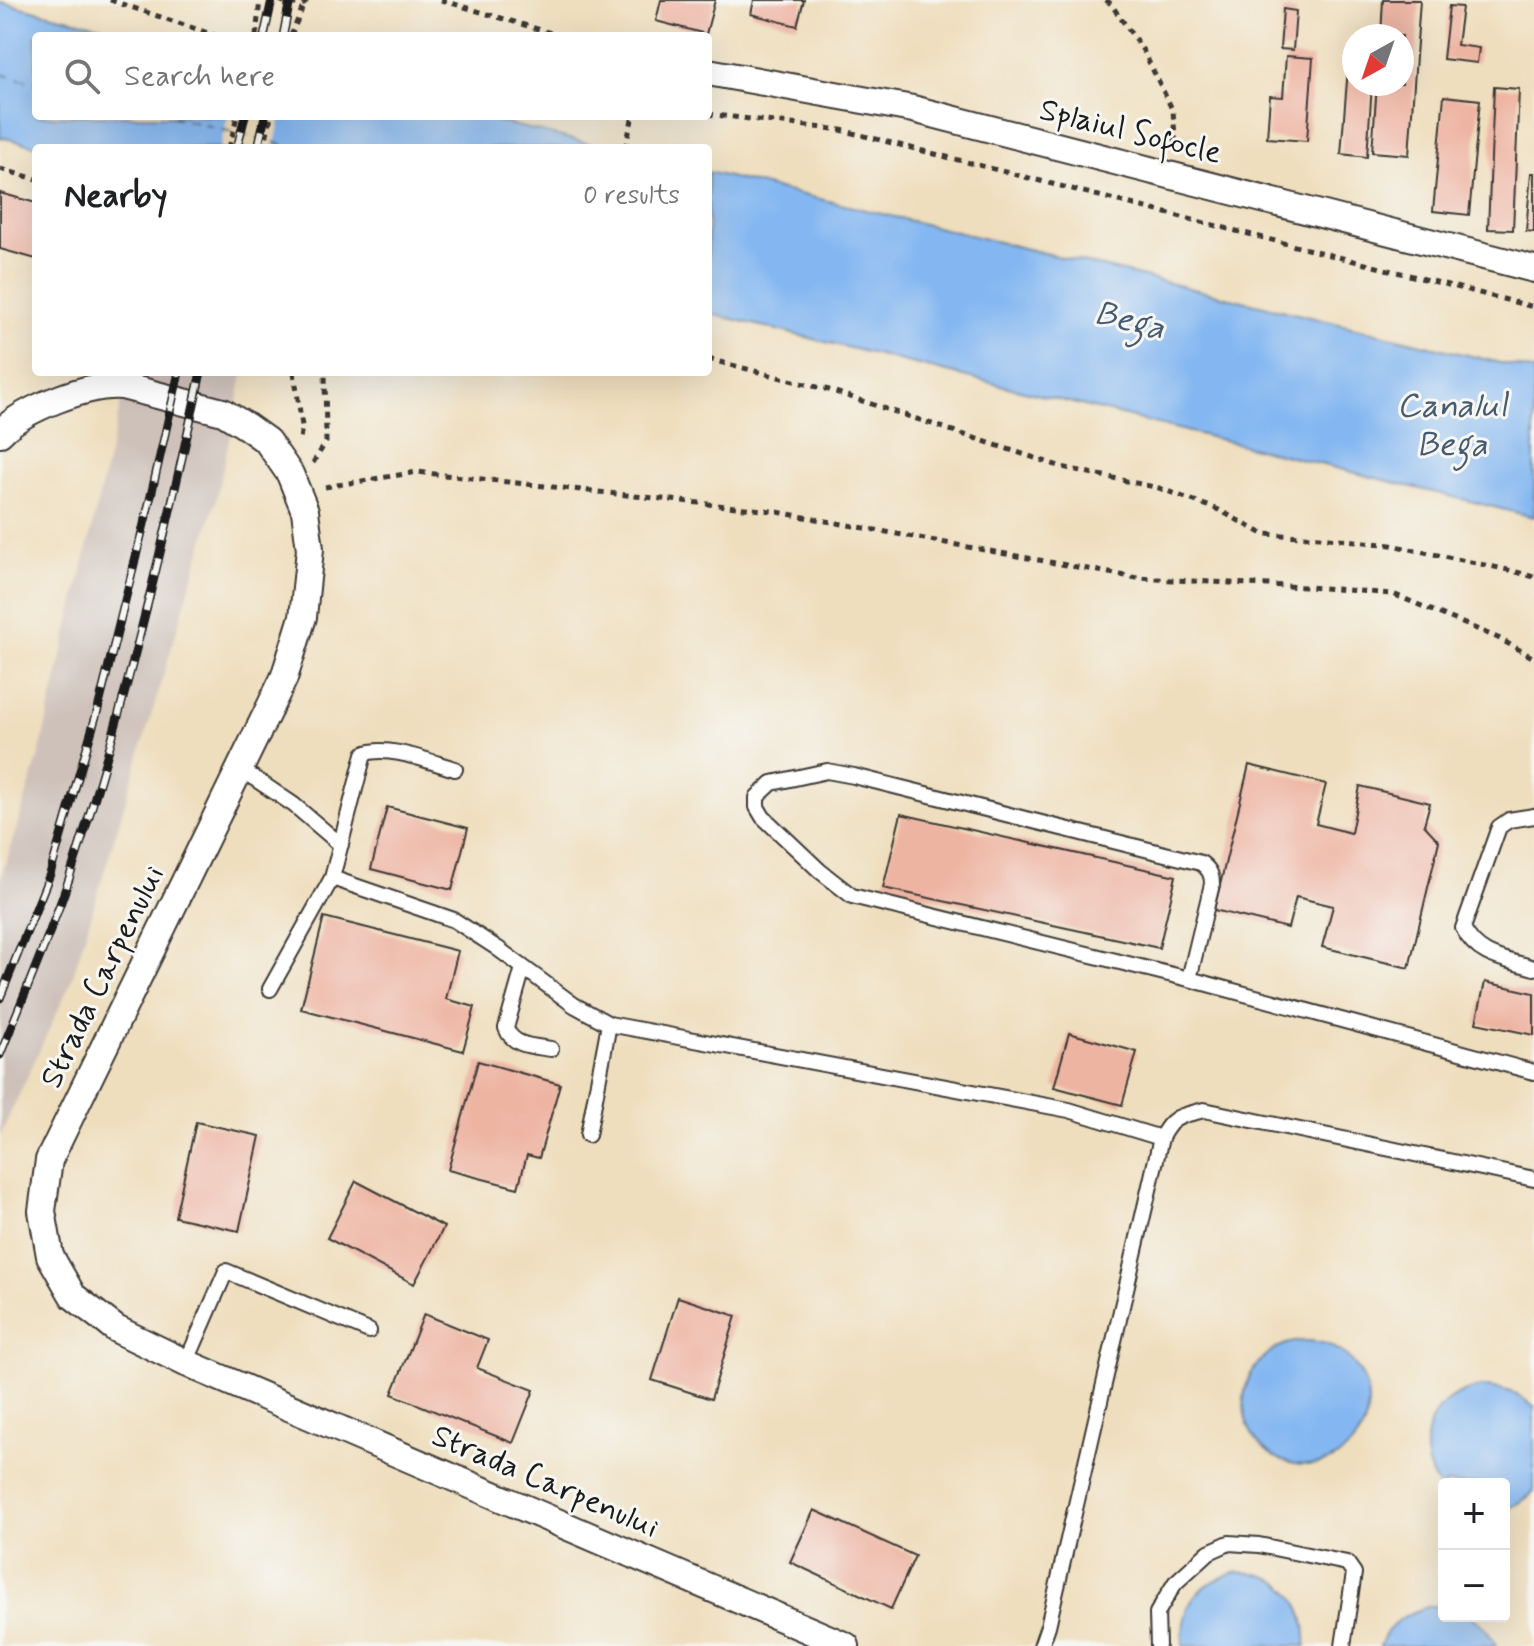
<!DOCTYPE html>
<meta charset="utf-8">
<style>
:root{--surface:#fff;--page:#f2f2f2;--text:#202124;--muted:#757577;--line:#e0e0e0}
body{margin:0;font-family:Mynerve,sans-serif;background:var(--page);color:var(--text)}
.controls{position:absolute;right:24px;bottom:24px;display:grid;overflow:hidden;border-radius:8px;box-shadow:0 8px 32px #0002}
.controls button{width:72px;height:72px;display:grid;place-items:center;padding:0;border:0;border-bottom:2px solid var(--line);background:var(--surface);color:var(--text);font:40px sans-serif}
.compass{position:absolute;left:1342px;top:24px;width:72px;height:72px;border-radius:50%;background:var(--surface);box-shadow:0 8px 32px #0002;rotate:220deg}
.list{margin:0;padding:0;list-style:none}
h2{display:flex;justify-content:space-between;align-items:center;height:104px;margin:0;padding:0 32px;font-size:34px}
h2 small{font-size:26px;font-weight:400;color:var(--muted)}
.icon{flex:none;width:44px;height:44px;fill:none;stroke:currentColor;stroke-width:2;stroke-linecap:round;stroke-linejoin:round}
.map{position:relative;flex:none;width:1534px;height:1646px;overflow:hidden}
.search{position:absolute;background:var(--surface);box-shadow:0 8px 32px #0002;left:32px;top:32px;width:680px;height:88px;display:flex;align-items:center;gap:20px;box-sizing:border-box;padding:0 28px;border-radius:8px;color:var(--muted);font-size:30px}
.panel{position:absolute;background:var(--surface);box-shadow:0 8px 32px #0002;left:32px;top:144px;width:680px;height:232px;border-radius:8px}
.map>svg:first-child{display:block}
.industrial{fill:#cec1ba}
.water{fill:#84b7f1;stroke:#506a86;stroke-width:2}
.pier{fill:#efdebd}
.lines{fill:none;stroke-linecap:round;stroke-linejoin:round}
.ferry{stroke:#465a71;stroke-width:2;stroke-dasharray:10 8;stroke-linecap:butt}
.building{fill:#eeb4a2}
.lane-casing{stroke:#3c3934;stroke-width:18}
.street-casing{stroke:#3c3934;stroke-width:30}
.path{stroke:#3c3934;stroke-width:5;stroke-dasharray:6 6;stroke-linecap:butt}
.lane{stroke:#fff;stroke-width:14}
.street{stroke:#fff;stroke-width:26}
.rail-casing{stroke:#1c1c1c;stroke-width:9}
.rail{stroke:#f6f6f2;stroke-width:6;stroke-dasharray:18;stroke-linecap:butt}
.labels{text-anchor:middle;stroke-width:6;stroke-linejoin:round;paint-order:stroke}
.street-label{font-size:32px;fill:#1c1c1c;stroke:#f6f6f2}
.water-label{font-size:34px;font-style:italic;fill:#465a71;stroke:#f6f6f2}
</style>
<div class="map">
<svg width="1534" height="1646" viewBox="0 0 1534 1646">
<rect width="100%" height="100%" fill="#f6f6f2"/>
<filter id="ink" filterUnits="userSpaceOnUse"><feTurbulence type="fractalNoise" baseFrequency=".0125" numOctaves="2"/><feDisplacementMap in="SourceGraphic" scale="16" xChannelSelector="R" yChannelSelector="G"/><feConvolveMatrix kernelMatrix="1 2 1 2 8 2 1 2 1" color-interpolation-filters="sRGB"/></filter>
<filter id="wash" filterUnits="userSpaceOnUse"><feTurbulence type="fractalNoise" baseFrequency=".006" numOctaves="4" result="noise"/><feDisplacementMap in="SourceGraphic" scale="32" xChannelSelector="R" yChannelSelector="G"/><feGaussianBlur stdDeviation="1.8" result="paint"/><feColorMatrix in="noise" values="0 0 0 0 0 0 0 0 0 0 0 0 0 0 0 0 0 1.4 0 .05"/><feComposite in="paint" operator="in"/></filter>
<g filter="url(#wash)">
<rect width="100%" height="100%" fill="#efdebd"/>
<path class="industrial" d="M128 372H244L216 500 71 982 0 1136V881L39 755Z"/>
<path class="water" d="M0 2 141 36H36V116H475L608 148H45L0 137Z
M708 172 1534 371V517L708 313Z
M1244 1403a62 62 0 1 1 124 0a62 62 0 1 1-124 0Z
M1481 1387C1505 1388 1516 1392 1534 1407V1491C1527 1499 1515 1507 1504 1509V1484H1444V1493C1421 1467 1418 1426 1446 1402 1457 1393 1469 1390 1481 1387Z
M1238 1572C1244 1573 1251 1572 1257 1574 1293 1581 1308 1613 1306 1646H1183C1181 1603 1197 1583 1238 1572Z
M1431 1606 1444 1607V1616H1471L1485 1627 1496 1646H1380C1388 1622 1409 1612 1431 1606Z"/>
<path class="pier" d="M228 116H281L274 148H220Z"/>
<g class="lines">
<path class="ferry" d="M0 74 36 83
M169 116 296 148"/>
</g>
<g id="blocks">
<path class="building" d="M661 0H715L706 34 656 21Z
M754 0H804L797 26 751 14Z
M1383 0H1420L1409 155 1372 152 1377 84H1402V36H1381Z
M1449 6 1462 7 1457 45 1479 48 1477 63 1443 59Z
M1283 9 1296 11 1293 50 1280 49Z
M1286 56 1313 58 1307 141 1267 138 1270 96 1283 97Z
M1349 56 1354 57V84H1372L1367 157 1341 154Z
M1494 87 1519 89 1513 230 1488 229Z
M1444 96 1480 100 1469 215 1433 211Z
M1531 173H1534V232L1526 231Z
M0 193 36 203V259L0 249Z
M1249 765 1326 784 1316 824 1351 833 1360 786 1430 803 1424 825 1439 841 1409 968 1322 947 1333 906 1296 897 1288 928 1214 910Z
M387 807 468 828 452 890 371 869Z
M901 814 1176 876 1159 948 883 888Z
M324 917 458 951 446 999 475 1007 463 1051 301 1009Z
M1485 982 1534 993V1035L1476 1023Z
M1069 1033 1137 1052 1122 1105 1054 1087Z
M478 1061 560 1084 539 1158 527 1155 518 1188 448 1170Z
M196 1122 260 1136 239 1231 175 1217Z
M356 1181 444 1227 414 1284 327 1238Z
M678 1297 736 1316 711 1399 652 1380Z
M424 1314 488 1340 477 1368 534 1390 513 1443 392 1394Z
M814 1510 915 1556 891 1609 790 1562Z"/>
</g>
</g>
<g filter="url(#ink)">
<use href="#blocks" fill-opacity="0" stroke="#3c3934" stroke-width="2"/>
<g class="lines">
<defs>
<path id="lane" d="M239 768 294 805 341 845
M1534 816 1509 820 1499 827 1463 928C1478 958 1505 959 1534 968
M332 878 454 920 497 948 574 1005 609 1024 1069 1110 1161 1138
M523 968 506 1028C513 1047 534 1046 551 1049
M1189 979 1212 884C1212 874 1209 869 1201 863L854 776 827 771 772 783 757 797V807L763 817 820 871 852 896 1189 979 1534 1072
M270 989 332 878 364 754C387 744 430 762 455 769
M588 1135 609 1024
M186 1363 226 1271 369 1331
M1041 1646 1048 1626 1161 1138C1172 1115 1182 1116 1204 1110L1534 1179
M1158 1646 1157 1613 1175 1583 1209 1552 1229 1543 1259 1545 1347 1563 1354 1573 1343 1646"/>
<path id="street" d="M708 72 913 109 1534 269
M0 433C23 409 89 383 122 386L223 412 246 426 267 441 290 474 305 511 310 549 303 617 284 678 49 1160 42 1211 50 1256 73 1296 116 1329 186 1363 846 1646"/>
</defs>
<use href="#lane" class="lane-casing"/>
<use href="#street" class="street-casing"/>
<path class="path" d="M110 0 217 36
M279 0 289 4H304L308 0
M441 0 561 36
M1106 0 1111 4 1144 52 1173 111 1176 148
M256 36 260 0
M291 36 304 4
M708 114 841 130 1534 307
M229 148 237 116
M264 148 271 116
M625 148 633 116
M0 169 36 179
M708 359 829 390 1062 467 1159 488 1219 510 1263 534 1321 537 1391 545 1513 571 1534 577
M294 372 302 426 300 439
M313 463 326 442 325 372
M325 487 417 472 772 511 1137 578 1323 588 1393 594 1498 638 1534 658"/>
<use href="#lane" class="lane"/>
<use href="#street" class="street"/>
<defs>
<path id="rail" d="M264 36 272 0
M283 36 290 0
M237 148 245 116
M258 148 265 116
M0 998 50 874 98 709 150 500 179 372
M0 1055C23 997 49 938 69 879 124 713 164 542 201 372"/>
</defs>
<use href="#rail" class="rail-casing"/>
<use href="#rail" class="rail"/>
</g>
</g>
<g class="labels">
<g class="street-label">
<text transform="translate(1131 130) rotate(14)" y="11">Splaiul Sofocle</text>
<text transform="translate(101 976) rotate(-64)" y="11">Strada Carpenului</text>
<text transform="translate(546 1480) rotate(23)" y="11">Strada Carpenului</text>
</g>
<g class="water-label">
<text transform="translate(1130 319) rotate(14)" y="12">Bega</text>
<text x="1452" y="416">Canalul<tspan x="1452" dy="39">Bega</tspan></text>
</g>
</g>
</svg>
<div class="controls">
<button>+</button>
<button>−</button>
</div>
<svg class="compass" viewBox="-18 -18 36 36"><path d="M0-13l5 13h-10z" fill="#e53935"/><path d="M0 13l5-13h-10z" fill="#757577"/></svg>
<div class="search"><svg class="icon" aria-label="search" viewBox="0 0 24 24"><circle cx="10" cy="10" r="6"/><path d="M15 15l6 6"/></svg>Search here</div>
<section class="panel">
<h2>Nearby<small>0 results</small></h2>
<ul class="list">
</ul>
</section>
</div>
